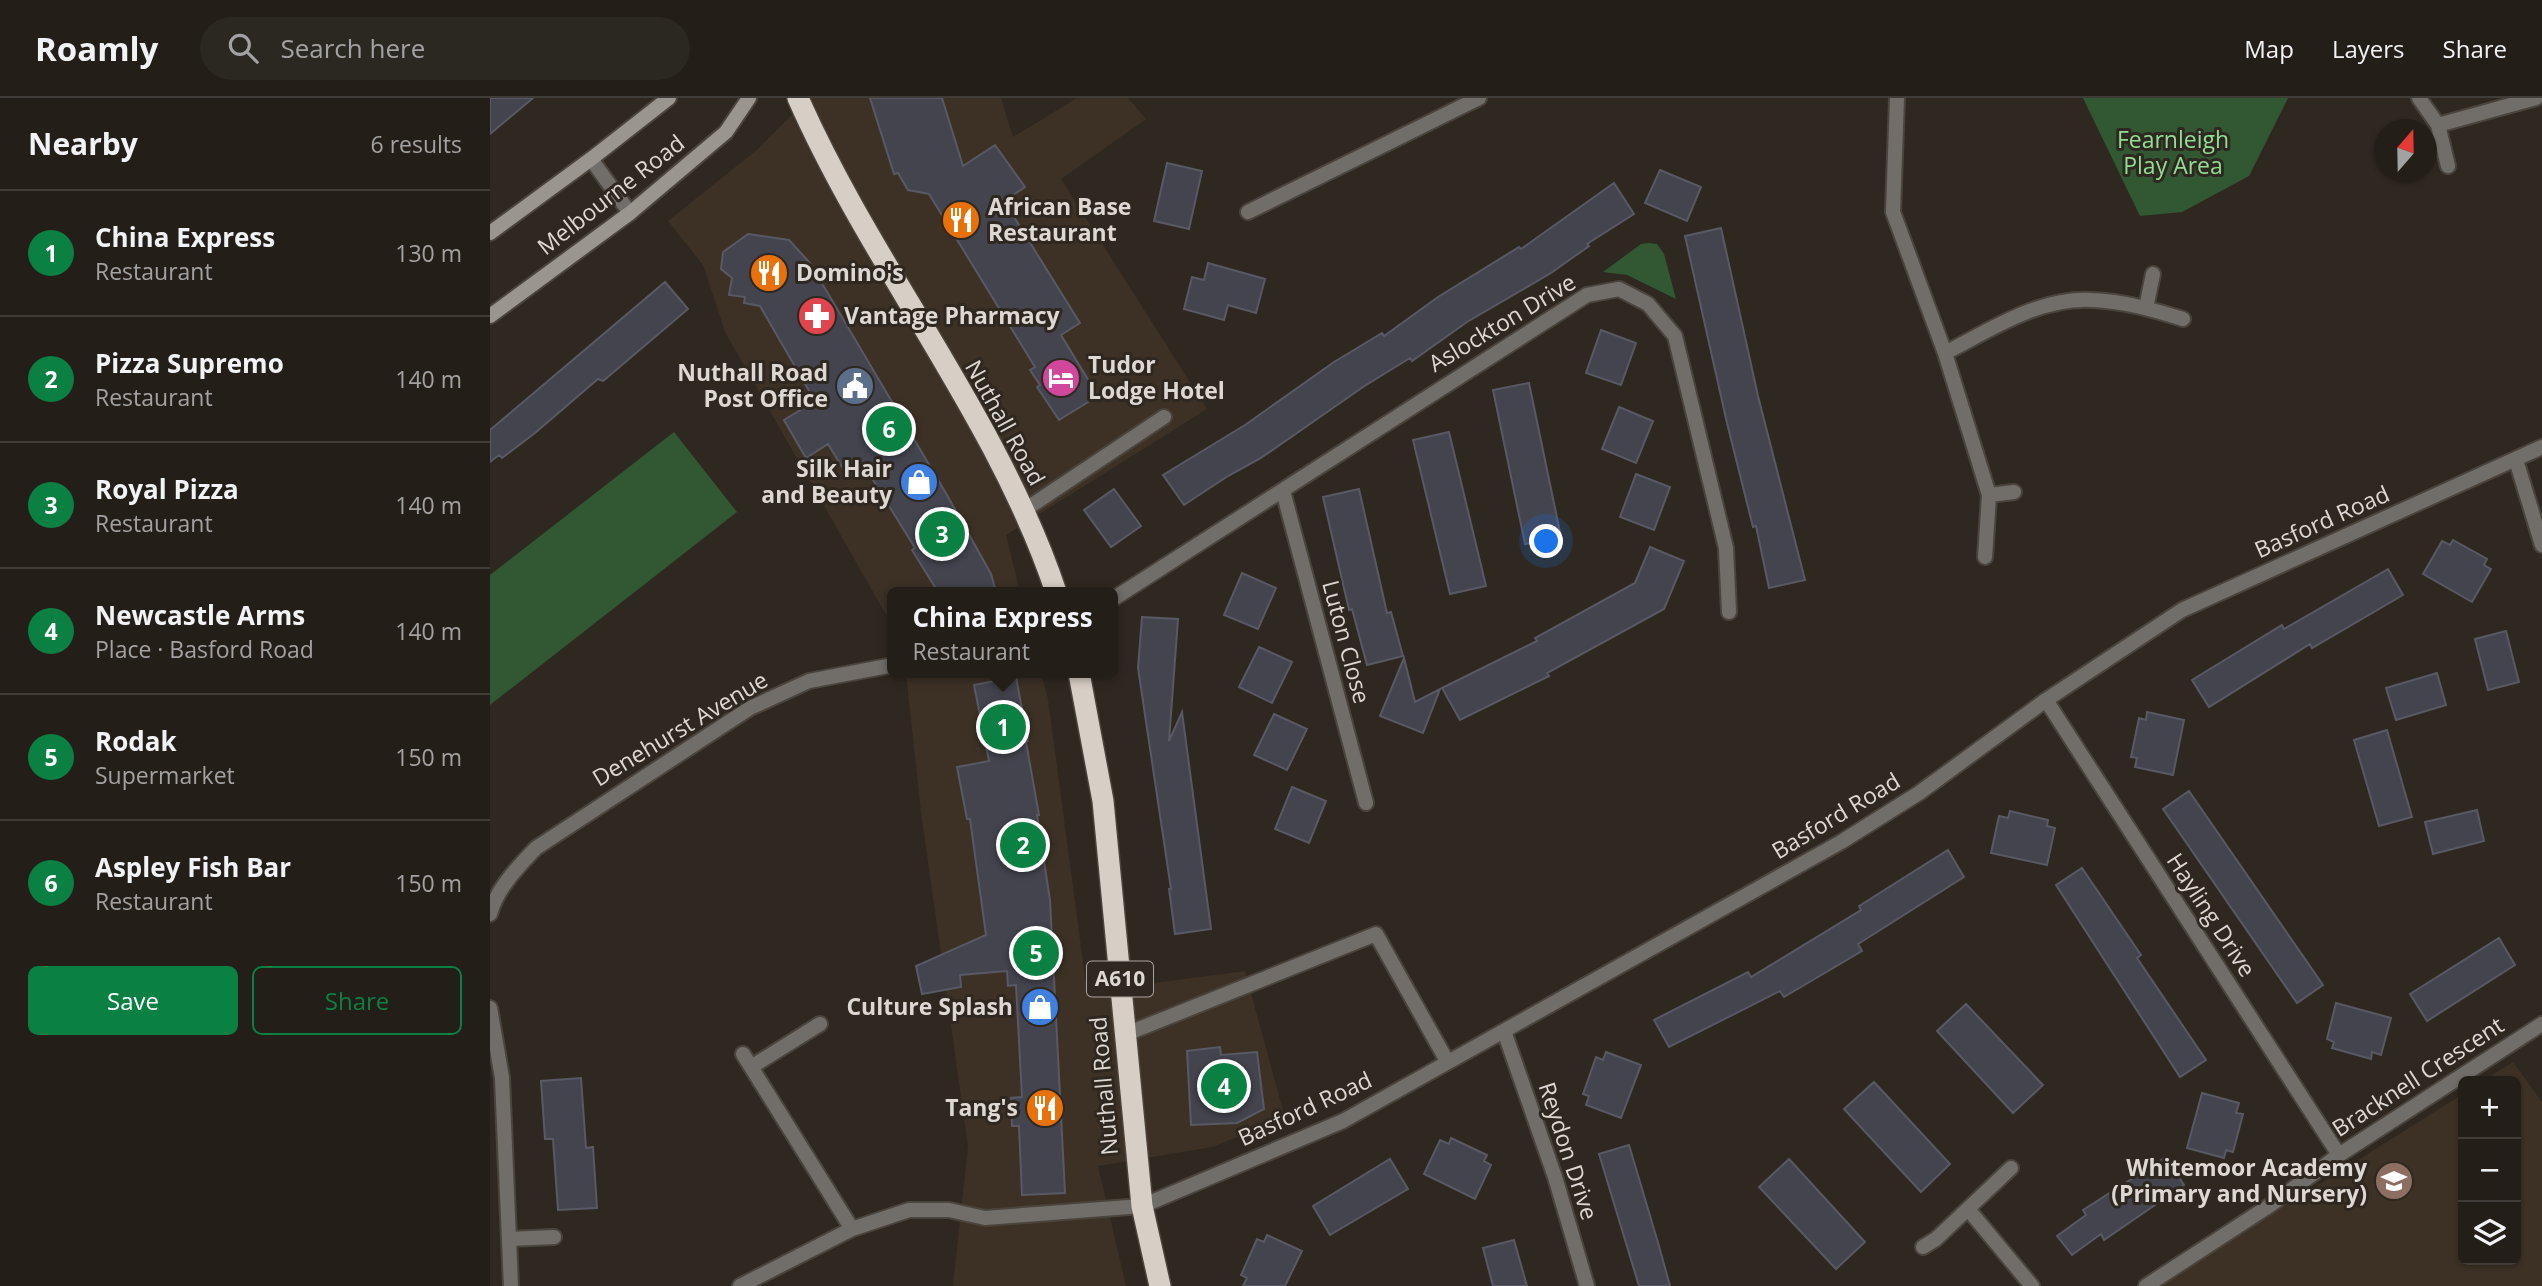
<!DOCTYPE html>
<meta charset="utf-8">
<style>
:root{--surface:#231e18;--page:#2b2721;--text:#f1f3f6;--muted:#a3a2a2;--line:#403c37;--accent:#0b8043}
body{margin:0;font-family:"Open Sans",sans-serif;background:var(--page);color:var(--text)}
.controls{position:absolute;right:21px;bottom:21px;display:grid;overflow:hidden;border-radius:10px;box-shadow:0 2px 5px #0004}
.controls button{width:63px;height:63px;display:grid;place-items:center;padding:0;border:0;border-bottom:2px solid var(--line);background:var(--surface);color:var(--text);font:35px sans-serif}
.compass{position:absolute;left:1884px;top:21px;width:63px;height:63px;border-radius:50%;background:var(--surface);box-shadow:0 2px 5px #0004;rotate:20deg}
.you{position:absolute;left:1057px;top:444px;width:24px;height:24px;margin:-18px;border:5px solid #fff;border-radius:50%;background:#1a73e8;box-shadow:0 0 0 10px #1a73e833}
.badge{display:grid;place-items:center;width:46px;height:46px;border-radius:50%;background:var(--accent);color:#fff;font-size:23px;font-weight:700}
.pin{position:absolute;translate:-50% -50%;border:4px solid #fff;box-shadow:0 2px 7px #0006}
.popup{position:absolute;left:397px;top:489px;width:231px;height:91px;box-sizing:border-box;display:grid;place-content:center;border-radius:10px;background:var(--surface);filter:drop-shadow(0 2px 5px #0005);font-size:23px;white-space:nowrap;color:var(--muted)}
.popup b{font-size:26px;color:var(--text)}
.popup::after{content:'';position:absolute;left:50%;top:100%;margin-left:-14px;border:14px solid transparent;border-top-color:var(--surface)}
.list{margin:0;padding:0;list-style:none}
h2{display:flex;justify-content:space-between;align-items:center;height:91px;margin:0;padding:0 28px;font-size:30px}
h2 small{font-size:23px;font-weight:400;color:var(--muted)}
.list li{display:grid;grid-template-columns:46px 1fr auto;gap:21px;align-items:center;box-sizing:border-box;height:126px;padding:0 28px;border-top:2px solid var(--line)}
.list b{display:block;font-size:26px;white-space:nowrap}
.list p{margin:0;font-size:23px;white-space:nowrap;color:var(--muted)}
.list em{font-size:23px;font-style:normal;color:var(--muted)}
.actions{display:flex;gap:14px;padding:21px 28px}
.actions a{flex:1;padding:16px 0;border:2px solid var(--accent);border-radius:10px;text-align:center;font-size:24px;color:var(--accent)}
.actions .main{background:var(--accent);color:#fff}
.icon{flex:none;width:38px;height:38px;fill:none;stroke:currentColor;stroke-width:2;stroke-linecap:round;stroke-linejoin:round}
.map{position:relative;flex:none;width:2052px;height:1188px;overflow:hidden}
header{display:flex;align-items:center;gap:42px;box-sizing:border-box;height:98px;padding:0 35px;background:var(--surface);border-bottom:2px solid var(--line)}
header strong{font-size:33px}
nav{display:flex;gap:38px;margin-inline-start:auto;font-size:24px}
.search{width:490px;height:63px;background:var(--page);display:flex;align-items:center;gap:18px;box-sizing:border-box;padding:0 24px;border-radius:38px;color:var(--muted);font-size:26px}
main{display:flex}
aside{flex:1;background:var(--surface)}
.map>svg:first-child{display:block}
.built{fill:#3d3126}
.green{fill:#315733}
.building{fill:#43444e;stroke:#585964;stroke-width:2}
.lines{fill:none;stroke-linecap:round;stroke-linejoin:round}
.lane-casing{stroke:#4b443d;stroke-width:18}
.street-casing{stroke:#4b443d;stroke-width:18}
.secondary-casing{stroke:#4b443d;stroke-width:18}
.highway-casing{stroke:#4b443d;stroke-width:24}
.lane{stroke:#716e6a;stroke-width:14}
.street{stroke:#716e6a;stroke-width:14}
.secondary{stroke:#9a958f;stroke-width:14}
.highway{stroke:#d7cfc5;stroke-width:21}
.labels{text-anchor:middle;stroke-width:6;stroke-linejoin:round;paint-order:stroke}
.shield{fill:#2f2820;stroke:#a9a39d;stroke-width:2}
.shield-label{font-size:21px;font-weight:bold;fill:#ddd8d3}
.park-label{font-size:23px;fill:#90de93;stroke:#2f2820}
.street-label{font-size:23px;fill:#ddd8d3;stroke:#2f2820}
.poi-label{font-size:23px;font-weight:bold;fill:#ddd8d3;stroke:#2f2820;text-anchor:end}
</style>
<header>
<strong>Roamly</strong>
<div class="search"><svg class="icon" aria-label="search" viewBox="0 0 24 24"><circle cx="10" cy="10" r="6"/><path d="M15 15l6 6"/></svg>Search here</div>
<nav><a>Map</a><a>Layers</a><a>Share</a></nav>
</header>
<main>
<aside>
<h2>Nearby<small>6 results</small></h2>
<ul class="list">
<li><span class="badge">1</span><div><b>China Express</b><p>Restaurant</p></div><em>130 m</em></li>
<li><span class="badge">2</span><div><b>Pizza Supremo</b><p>Restaurant</p></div><em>140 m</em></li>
<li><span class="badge">3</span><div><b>Royal Pizza</b><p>Restaurant</p></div><em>140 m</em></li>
<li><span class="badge">4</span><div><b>Newcastle Arms</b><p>Place · Basford Road</p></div><em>140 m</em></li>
<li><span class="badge">5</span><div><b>Rodak</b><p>Supermarket</p></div><em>150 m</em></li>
<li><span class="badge">6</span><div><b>Aspley Fish Bar</b><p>Restaurant</p></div><em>150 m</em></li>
</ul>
<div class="actions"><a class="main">Save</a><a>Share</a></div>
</aside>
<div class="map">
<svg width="2052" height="1188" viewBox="0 0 2052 1188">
<rect width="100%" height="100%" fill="#2f2820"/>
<path class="built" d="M319 0H511L523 39 587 0H638L656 21 571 81 717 311 516 437 530 494H403V529L235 234 213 167 178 123 268 51Z
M416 575H551L558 601 597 894 755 873 795 1020 722 1049 608 1068 636 1188H463L478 1048 431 714Z
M2023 964 2052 1004V1188H1674L1672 1185 1973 996V1162H2026V983H1993Z"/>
<path class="green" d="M1593 0H1798L1759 78 1692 114 1650 118Z
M1159 145 1167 146 1174 156 1186 201 1137 177 1113 174 1151 146Z
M184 334 247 414 0 607V477Z"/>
<path class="building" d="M0 0H43L0 36Z
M380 0H452L473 68 505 47 535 89 514 103 590 225 571 237 608 298 569 322 547 289 550 287 540 272 545 269 439 96 418 92 408 75 404 76Z
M677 65 712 73 699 131 664 123Z
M1170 72 1211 89 1197 123 1155 105Z
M1124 85 1144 116 1097 146 1099 148 1061 175 977 224 922 263 920 260 873 289 771 360 738 378 694 407 673 377 755 327 844 264 892 235 894 238 948 199 1029 149 1031 151Z
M1231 130 1268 298 1315 482 1279 490 1266 428 1263 429 1237 325 1195 138Z
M258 136 299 142 320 165 457 397 501 476 506 494H448L422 452 425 450 375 369 358 379 338 346 316 360 294 322 325 303 270 208 254 205 255 199 239 197 242 180 231 171 233 154Z
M718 165 775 181 766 215 738 207 734 222 694 211 702 179 714 182Z
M175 184 198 211 113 283 108 281 45 335 12 360 9 357 0 364V332Z
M1111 232 1146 245 1131 287 1096 275Z
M1039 285 1071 439 1035 446 1003 292Z
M1129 309 1163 323 1146 365 1112 351Z
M959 334 996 488 960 496 923 342Z
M1146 376 1180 389 1164 432 1130 419Z
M624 391 651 428 621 449 594 412Z
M869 391 897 515 901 514 913 558 877 567 862 511 859 512 833 399Z
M1963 442 1997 461 1994 467 2001 471 1982 504 1933 476 1952 443 1960 447Z
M1160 449 1194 463 1174 511 1057 575 1059 578 970 622 952 590 1047 543 1045 540 1145 485Z
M1898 471 1913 497 1822 550 1820 546 1719 609 1702 582 1792 527 1794 531Z
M752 475 786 490 768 531 734 517Z
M652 519 688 521 679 643 692 614 721 831 685 836 679 791H681L648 570Z
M2016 533 2029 584 1998 592 1985 541Z
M769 549 802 564 782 605 749 589Z
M914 560 925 604 950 591 933 635 890 618Z
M1947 575 1956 607 1906 622 1896 590Z
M526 579 538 643 536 644 549 717H547L560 802 575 1095 532 1097 529 1028H522L521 1000 532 999 526 887 518 888 517 873 470 877 471 889 432 896 426 868 496 837 480 721H477L467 669 499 663 484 587Z
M1657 614 1694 622 1683 677 1645 669 1647 660 1641 659 1649 620 1656 622Z
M784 616 817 631 797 672 764 657Z
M1897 632 1922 719 1889 728 1864 642Z
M802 689 836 703 819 745 785 731Z
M1699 693 1833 887 1807 905 1673 711Z
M1987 712 1994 743 1943 756 1935 724Z
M1520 713 1558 722 1557 728 1565 730 1557 767 1501 755 1509 718 1518 720Z
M1458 752 1474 779 1368 846 1372 853 1294 899 1290 893 1179 949 1164 922 1258 874 1261 879 1371 812 1369 808Z
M1592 770 1651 857 1647 860 1716 962 1690 979 1566 787Z
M2009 840 2025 867 1937 923 1920 896Z
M1846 905 1901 920 1891 957 1882 954 1881 961 1842 950 1844 944 1837 941Z
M1476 906 1553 987 1523 1015 1447 933Z
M730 949 731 957 767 954 774 1011 747 1025 701 1027 697 953Z
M1116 954 1151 967 1131 1020 1096 1007 1099 998 1093 996 1106 959 1113 962Z
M91 980 96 1050 103 1049 107 1110 68 1112 63 1041H55L51 983Z
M1384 984 1460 1066 1431 1094 1354 1011Z
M1712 995 1749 1005 1746 1015 1753 1016 1743 1054 1736 1052 1734 1060 1697 1050Z
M961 1040 997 1057 994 1063 1001 1067 985 1101 934 1076 950 1042 959 1046Z
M1139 1047 1169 1148 1180 1188H1149L1109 1056Z
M1676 1059 1694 1087 1614 1142 1611 1136 1582 1157 1567 1138 1596 1117 1593 1112Z
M900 1061 918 1091 840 1137 823 1108Z
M1299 1061 1375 1144 1346 1171 1269 1089Z
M777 1137 812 1153 795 1188H753L757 1180 751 1177 767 1141 774 1144Z
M1024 1142 1037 1188H1003L993 1150Z"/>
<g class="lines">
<defs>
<path id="lane" d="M533 413 674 319
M636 936 886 836 957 963"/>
<path id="street" d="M1407 0 1403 114 1455 255 1499 397 1495 459
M1929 0 1948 27 1958 68
M1948 27 2046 0
M101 61 140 115
M758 114 989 0
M1656 210 1663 176
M1455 255C1500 232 1549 199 1602 202 1633 203 1664 212 1693 221
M2026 362 2052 447
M793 393 876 705
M1499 397 1524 394
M623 501 1097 197 1129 191 1158 206 1185 238 1236 450 1239 514
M1556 602 1849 1057
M0 816C7 790 28 769 46 750L260 610 319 583 403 567
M0 910 12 980 21 1188
M1014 933 1065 1079 1097 1188
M253 956 362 1131
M261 969 330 926
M1478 1111 1542 1188
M19 1141 64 1139
M1433 1149 1446 1141 1521 1070
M250 1188 362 1131 419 1112H459L495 1120 652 1108 853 1023 1351 744 1429 695 1556 602 1692 512 2052 349
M1656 1188 1779 1108 1849 1057 2052 926"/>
<path id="secondary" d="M0 135 101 61 179 0
M0 218 140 115 236 34 259 0"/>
<path id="highway" d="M308 0C383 170 507 318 566 494
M589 575 613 703 652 1108 670 1188"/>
</defs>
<use href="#lane" class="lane-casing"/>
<use href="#street" class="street-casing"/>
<use href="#secondary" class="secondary-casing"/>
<use href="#highway" class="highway-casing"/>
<use href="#lane" class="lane"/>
<use href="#street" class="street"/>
<use href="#secondary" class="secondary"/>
<use href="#highway" class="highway"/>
</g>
<defs>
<symbol id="restaurant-disc" viewBox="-11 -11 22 22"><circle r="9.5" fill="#e8710a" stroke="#2f2820"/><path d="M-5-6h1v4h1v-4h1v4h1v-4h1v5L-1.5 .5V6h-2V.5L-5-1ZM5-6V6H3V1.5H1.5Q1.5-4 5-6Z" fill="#fff"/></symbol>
<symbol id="pharmacy-disc" viewBox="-11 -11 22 22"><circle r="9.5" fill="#e0444e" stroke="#2f2820"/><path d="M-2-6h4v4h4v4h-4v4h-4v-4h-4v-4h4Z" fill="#fff"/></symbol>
<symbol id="hotel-disc" viewBox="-11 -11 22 22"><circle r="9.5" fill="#d1479c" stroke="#2f2820"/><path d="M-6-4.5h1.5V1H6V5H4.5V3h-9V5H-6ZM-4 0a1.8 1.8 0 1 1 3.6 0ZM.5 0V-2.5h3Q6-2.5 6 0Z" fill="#fff"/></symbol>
<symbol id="civic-disc" viewBox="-11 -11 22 22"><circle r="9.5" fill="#5c6f8a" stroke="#2f2820"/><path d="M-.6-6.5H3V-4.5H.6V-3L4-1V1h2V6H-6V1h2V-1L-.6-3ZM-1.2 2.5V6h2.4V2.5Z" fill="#fff"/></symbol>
<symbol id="shop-disc" viewBox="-11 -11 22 22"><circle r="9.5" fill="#3f7fe0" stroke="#2f2820"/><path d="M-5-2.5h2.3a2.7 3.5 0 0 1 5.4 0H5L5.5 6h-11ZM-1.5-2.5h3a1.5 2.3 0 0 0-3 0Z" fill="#fff"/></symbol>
<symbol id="school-disc" viewBox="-11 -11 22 22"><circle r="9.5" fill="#8d6e63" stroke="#2f2820"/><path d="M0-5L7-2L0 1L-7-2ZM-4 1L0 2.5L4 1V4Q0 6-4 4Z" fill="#fff"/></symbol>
</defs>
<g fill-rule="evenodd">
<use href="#restaurant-disc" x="449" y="100" width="44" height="44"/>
<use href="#restaurant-disc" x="257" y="153" width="44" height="44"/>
<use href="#pharmacy-disc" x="305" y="196" width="44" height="44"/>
<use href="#hotel-disc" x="549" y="258" width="44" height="44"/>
<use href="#civic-disc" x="343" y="266" width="44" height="44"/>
<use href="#shop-disc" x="407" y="362" width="44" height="44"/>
<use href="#shop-disc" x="528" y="887" width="44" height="44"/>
<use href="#restaurant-disc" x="533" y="988" width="44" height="44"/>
<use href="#school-disc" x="1882" y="1061" width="44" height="44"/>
</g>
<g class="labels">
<rect class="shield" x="597" y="863.5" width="66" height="35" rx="5"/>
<g class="shield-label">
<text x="630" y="888">A610</text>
</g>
<g class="park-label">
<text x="1683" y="50">Fearnleigh<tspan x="1683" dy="26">Play Area</tspan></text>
</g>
<g class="street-label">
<text transform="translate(121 97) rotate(-38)" y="8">Melbourne Road</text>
<text transform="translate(1012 225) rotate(-31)" y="8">Aslockton Drive</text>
<text transform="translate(515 325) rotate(61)" y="8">Nuthall Road</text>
<text transform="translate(1832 424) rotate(-24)" y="8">Basford Road</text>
<text transform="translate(856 544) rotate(75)" y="8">Luton Close</text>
<text transform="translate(190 631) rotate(-31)" y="8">Denehurst Avenue</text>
<text transform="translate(1346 718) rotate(-31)" y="8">Basford Road</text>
<text transform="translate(1721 817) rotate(57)" y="8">Hayling Drive</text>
<text transform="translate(1928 979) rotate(-33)" y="8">Bracknell Crescent</text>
<text transform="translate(614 988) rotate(-95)" y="8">Nuthall Road</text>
<text transform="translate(815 1011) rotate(-25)" y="8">Basford Road</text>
<text transform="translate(1078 1053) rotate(72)" y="8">Reydon Drive</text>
</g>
<g class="poi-label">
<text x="498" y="117" text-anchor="start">African Base<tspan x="498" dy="26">Restaurant</tspan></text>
<text x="306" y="183" text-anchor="start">Domino's</text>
<text x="354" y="226" text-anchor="start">Vantage Pharmacy</text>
<text x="598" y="275" text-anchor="start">Tudor<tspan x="598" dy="26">Lodge Hotel</tspan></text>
<text x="338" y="283">Nuthall Road<tspan x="338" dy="26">Post Office</tspan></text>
<text x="402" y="379">Silk Hair<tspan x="402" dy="26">and Beauty</tspan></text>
<text x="523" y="917">Culture Splash</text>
<text x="528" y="1018">Tang's</text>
<text x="1877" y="1078">Whitemoor Academy<tspan x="1877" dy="26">(Primary and Nursery)</tspan></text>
</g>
</g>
</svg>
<div class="controls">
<button>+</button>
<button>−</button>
<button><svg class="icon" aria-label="layers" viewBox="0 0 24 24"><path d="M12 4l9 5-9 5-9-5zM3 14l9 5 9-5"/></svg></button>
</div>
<svg class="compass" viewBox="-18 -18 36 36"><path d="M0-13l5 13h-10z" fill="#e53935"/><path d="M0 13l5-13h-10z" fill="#a3a2a2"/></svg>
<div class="you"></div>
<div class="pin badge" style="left:513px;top:629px">1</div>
<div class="popup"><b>China Express</b>Restaurant</div>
<div class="pin badge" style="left:533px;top:747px">2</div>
<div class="pin badge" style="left:452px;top:436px">3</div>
<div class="pin badge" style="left:734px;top:988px">4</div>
<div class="pin badge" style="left:546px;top:855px">5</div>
<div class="pin badge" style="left:399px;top:331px">6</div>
</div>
</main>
